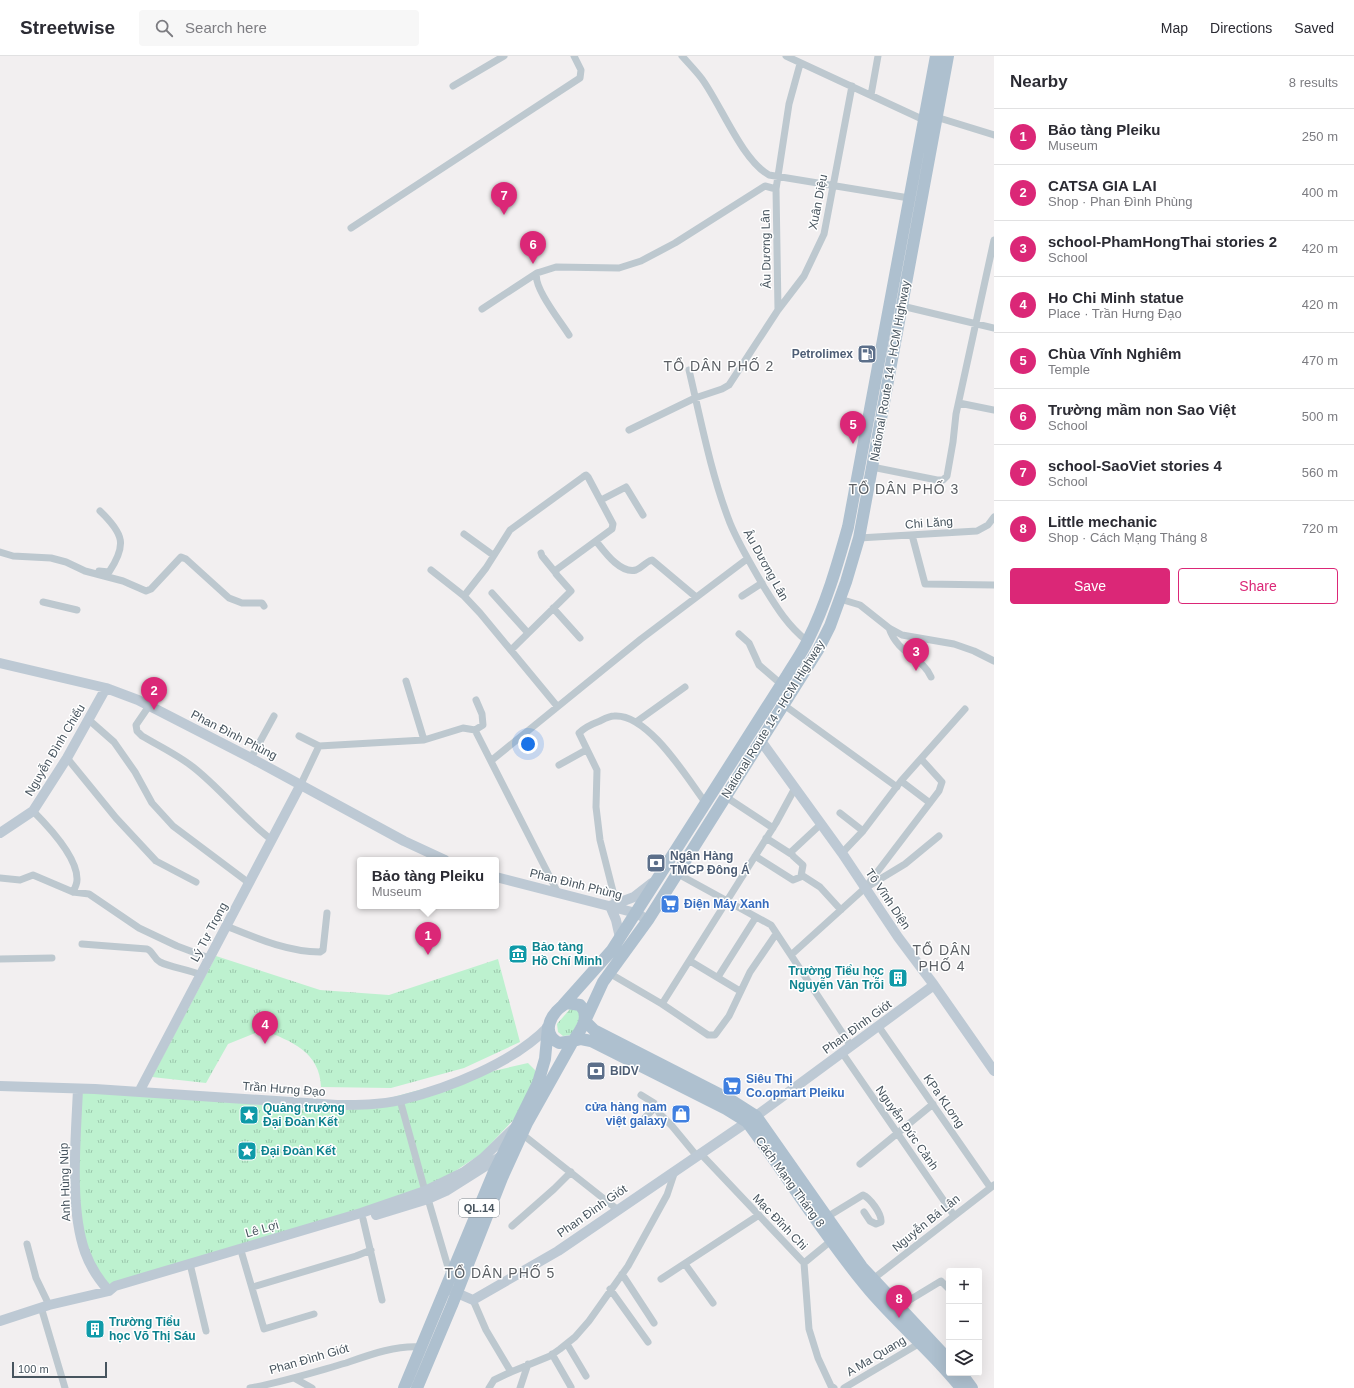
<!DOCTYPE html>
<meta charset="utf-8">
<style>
:root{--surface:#fff;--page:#f7f7f7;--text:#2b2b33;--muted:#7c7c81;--line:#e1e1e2;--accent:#db2777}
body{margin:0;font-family:Arial,sans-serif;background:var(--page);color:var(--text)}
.controls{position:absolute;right:12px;bottom:12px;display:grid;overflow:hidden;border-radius:4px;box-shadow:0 4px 16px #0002}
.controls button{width:36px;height:36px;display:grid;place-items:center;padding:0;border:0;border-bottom:1px solid var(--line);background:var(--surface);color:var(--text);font:20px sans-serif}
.scale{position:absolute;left:12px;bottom:10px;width:95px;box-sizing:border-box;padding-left:4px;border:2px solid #47545e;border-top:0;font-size:11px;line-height:14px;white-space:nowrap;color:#47545e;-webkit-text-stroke:3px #fff;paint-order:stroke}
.you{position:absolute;left:528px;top:688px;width:14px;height:14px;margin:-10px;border:3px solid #fff;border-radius:50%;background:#1a73e8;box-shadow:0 0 0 6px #1a73e833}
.badge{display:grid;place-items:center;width:26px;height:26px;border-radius:50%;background:var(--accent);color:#fff;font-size:13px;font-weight:700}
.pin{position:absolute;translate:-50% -33px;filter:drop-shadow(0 1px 2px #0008)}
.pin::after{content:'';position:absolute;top:21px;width:14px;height:12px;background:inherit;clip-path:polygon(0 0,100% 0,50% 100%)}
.popup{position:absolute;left:357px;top:801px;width:142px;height:52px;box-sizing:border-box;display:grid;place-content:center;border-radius:4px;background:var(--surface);filter:drop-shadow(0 1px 3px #0005);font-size:13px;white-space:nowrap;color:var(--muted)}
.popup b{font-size:15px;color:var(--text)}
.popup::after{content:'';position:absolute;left:50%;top:100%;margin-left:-8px;border:8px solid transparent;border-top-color:var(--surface)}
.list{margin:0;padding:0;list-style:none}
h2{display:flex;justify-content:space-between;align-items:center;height:52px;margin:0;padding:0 16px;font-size:17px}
h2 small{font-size:13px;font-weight:400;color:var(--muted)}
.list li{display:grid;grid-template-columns:26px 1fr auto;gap:12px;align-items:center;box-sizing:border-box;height:56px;padding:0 16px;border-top:1px solid var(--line)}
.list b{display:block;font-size:15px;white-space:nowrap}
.list p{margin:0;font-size:13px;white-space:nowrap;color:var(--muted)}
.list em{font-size:13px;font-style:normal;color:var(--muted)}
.actions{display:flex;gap:8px;padding:12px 16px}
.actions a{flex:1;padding:9px 0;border:1px solid var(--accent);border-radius:4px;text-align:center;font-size:14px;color:var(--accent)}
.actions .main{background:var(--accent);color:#fff}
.icon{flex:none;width:22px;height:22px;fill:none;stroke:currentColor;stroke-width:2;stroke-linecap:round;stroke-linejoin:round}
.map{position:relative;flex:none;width:994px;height:1332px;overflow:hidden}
header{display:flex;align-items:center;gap:24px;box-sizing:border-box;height:56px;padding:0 20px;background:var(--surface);border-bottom:1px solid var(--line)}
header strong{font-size:19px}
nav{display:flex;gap:22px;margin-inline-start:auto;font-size:14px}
.search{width:280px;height:36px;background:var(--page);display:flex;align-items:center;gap:10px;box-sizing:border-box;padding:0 14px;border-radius:4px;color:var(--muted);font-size:15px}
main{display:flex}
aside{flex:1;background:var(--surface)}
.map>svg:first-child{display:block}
.grass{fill:url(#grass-tufts)}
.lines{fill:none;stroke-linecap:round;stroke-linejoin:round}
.street{stroke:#bdc8cf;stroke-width:7}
.secondary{stroke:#bdc9d4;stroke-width:10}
.primary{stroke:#aec0cf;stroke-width:12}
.labels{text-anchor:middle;stroke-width:3;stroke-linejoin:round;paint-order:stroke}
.shield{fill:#fff;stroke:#7e878e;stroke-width:1}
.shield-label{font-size:11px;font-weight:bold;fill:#47545e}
.street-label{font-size:12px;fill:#47545e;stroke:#fff}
.service-label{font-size:12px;font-weight:bold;fill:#4e5e75;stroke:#fff;text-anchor:start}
.shop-label{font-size:12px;font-weight:bold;fill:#366cbe;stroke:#fff;text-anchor:start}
.culture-label{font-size:12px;font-weight:bold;fill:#0d838f;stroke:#fff;text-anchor:start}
.quarter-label{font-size:14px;letter-spacing:1px;fill:#5c6065;stroke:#fff}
</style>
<header>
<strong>Streetwise</strong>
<div class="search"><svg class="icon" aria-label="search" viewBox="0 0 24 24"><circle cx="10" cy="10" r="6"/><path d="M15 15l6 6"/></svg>Search here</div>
<nav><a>Map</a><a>Directions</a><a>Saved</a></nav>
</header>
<main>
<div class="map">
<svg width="994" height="1332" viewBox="0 0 994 1332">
<defs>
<pattern id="grass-tufts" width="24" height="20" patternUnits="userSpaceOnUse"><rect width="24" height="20" fill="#bdf1cf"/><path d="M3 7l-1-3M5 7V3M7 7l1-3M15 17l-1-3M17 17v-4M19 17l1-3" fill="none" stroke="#9bc6ab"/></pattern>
</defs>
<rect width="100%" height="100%" fill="#f2eff0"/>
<path class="grass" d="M216 900 320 934 389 939 498 903 520 986 464 1012 391 1032 321 1031C320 996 291 985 263 974L228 988 206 1027 152 1021Z
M575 952 582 959 571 979 563 980 558 976 557 968 570 953Z
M528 1007 535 1014 536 1025 518 1059 481 1098 425 1135 109 1235 81 1181 77 1073 82 1033 308 1053 364 1049 467 1021Z"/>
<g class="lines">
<path class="street" d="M682 0C689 8 696 15 702 23 721 49 742 104 769 119L909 142
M786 0 924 64
M453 30 504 0
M871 39 878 0
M936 61 994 79
M351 172 580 22 581 14 574 0
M902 250 994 272
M482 253 537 217
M778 254 804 220 824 178 852 30
M569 279C561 266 532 230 537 217L556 211 619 212 641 205 675 187 765 130 776 133
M689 314C701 365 711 418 730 467 739 489 752 510 764 531 777 552 788 570 807 585
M959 347 994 354
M629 374 695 342 722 333 729 329 778 254 776 133 789 48 800 8
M872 411 937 424H943L947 420 953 386 956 358 994 184
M601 444 626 431 643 459
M464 478 493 499
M912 479 925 528 994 529
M859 482 977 475 988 469 994 461
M596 485C604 495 620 518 636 514 642 512 645 506 652 504L696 541
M0 496 13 500 51 502 66 506 85 515 123 525 146 535 151 533 181 501 186 503 229 542 242 547H262L264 550
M541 497 542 500 555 516
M431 514 464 540 480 557 557 650
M99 515 109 516C127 489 124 478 100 455
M492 537 528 577
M464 540 486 512 510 474 583 421 586 419 588 421 613 468 612 473 556 514V518L571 535 511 594
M742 540 762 527
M840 543 860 549 889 572 902 579 954 588 974 595 994 605
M43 546 77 554
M553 552 580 582
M889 572C898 599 923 601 931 621
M739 578 749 587 759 609 781 628
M406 625 424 684
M784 649 897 731
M149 650 136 669 137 675 142 680C159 690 178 699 193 711 221 733 243 762 272 784
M89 664 114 686 135 716 152 747 173 770 249 827
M636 666 685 631
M475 674 483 669 482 658 476 644
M299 680 319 690
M67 702 116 762 156 805 196 826
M251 702 274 660
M492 704 641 583 747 503
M559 709 586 694
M901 725 930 747
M301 728 319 690 424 684 463 672 475 674 558 837
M726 741 773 772
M33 755C48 770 78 802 77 824 77 828 75 832 73 836
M840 757 863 775
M766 782 791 798
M842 797 863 775 901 725 965 653
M755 800 793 824 803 820 820 831 841 854
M678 818 771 869 851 990
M801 820 803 809 793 800 791 796 821 768
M0 822 20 824 33 819 73 836 89 838 139 872 177 890 209 902
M867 831 905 808 939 780
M617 851 600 784 596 751 597 714 579 677C584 672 592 668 600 665 604 663 609 660 614 660 648 657 687 722 705 746
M226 870C256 882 288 896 320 896L323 894 327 857
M82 888 147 893C153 895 153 902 160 906 172 912 188 913 201 919
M791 899 865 832 939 735 942 726 922 704
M0 903 52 902
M690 905 740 935
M609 917 662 948 708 979H715L729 960 750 916 776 878
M718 921 756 861
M662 948 776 767 795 732
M879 971 990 1131
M843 998 953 1158
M641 1039 654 1047 659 1057 672 1070 696 1099
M400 1044 425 1135
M643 1064 656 1050
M522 1078 618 1154
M700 1097 804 1207 809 1273 818 1302 831 1330 834 1332
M860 1108 933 1048
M428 1143 450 1218
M827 1161 863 1139C870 1142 882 1158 881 1166L876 1168 870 1165 864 1156
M363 1163 382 1244
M512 1170 554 1133 571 1116
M27 1188 36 1222 49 1249
M242 1198 264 1273 314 1258
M804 1207 832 1184
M685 1208 713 1247
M191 1212 206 1275
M622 1218 654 1267
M661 1223 759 1159
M873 1223 994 1129
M253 1231 356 1200 371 1194
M610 1233 648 1286
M473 1244 486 1274 511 1316 550 1300 560 1293 575 1281 589 1265 628 1210 667 1139 675 1115
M41 1251 65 1332
M898 1251 941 1225 949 1233
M567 1288 586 1320
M552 1298 571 1331
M294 1322 312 1332
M250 1332C283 1326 314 1316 346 1307 369 1299 396 1289 421 1291
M489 1332 494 1324 511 1316
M520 1332 528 1308
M844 1332 920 1287"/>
<path class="secondary" d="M0 607 106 632 138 644 251 702 404 785 445 804
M761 685 842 797 898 881 934 929 994 1015
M0 777 33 755 67 702 106 632
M496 821 636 857 648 864
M620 882 616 864 610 850 634 841 652 827
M0 1030 95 1033 337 1049C358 1049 380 1049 401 1044 449 1032 513 1007 548 971
M78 1033C76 1081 69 1151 85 1196 90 1210 99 1224 109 1235
M139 1036 301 728
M376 1159 428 1143 446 1135 503 1099
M450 1234 473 1244 558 1195 756 1060 934 929
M0 1265 49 1249 109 1235 115 1230 361 1157 425 1135 464 1116 483 1102 513 1073"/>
<path class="primary" d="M948 0 859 482 846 526 830 570 818 594 648 864 603 926 585 965 594 974 731 1044 756 1060 862 1211 949 1304
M567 947 580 949C591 960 581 974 573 985L559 987C539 977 552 955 567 947Z
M563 949 612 894 786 621C793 609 802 597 808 584 826 548 837 510 848 471L936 0
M961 1317 972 1332
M404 1332 493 1118 538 1027 545 1003 548 971
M417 1332 452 1249 502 1122 527 1067 573 985 581 983 591 985 726 1053 747 1066C787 1120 823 1178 865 1229 895 1266 932 1295 961 1332"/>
</g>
<defs>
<symbol id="fuel-square" viewBox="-11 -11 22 22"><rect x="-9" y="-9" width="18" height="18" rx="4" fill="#5c6f8a" stroke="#fff"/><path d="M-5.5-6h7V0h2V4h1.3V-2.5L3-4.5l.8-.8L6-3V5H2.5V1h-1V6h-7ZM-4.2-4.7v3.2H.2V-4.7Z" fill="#fff"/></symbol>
<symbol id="bank-square" viewBox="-11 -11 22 22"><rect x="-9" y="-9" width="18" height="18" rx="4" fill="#5c6f8a" stroke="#fff"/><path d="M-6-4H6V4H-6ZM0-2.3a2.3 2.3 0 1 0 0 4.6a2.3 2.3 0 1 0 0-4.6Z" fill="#fff"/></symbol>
<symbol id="supermarket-square" viewBox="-11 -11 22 22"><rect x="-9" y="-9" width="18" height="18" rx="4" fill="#3f7fe0" stroke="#fff"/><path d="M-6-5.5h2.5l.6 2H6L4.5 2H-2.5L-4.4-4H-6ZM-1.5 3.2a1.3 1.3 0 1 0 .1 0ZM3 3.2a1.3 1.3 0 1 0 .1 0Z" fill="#fff"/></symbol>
<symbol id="museum-square" viewBox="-11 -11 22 22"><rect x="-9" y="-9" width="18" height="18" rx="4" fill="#0f9aa8" stroke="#fff"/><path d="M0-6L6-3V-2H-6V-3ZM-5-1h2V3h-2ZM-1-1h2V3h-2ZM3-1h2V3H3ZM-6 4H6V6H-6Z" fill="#fff"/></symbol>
<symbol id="building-square" viewBox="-11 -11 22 22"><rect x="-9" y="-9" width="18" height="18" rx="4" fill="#0f9aa8" stroke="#fff"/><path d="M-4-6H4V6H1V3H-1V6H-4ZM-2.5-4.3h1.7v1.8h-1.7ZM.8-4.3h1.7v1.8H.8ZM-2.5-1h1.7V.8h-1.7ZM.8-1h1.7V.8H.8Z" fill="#fff"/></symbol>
<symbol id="shop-square" viewBox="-11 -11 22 22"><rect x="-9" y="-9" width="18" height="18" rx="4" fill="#3f7fe0" stroke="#fff"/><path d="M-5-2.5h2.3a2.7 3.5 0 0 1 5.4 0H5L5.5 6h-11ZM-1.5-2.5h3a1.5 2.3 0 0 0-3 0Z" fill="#fff"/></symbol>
<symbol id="sight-square" viewBox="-11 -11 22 22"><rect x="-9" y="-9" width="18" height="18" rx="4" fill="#0f9aa8" stroke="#fff"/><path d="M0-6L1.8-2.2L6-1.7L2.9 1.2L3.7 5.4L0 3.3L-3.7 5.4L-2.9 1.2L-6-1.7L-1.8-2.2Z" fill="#fff"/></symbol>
</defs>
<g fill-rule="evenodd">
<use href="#fuel-square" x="856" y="287" width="22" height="22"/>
<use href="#bank-square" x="645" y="796" width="22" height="22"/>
<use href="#supermarket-square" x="659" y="837" width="22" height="22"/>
<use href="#museum-square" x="507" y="887" width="22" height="22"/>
<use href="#building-square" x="887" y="911" width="22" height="22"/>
<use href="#bank-square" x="585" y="1004" width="22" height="22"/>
<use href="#supermarket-square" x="721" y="1019" width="22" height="22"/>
<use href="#shop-square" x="670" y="1047" width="22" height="22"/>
<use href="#sight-square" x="238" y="1048" width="22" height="22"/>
<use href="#sight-square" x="236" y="1084" width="22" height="22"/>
<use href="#building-square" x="84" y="1262" width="22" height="22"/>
</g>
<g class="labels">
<rect class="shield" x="459" y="1143" width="40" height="18" rx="3"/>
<g class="shield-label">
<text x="479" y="1156">QL.14</text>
</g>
<g class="street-label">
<text transform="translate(818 146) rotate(-79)" y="4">Xuân Diệu</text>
<text transform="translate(766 193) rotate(-91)" y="4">Âu Dương Lân</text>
<text transform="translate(890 315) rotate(-80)" y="4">National Route 14 - HCM Highway</text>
<text transform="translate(929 467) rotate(-4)" y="4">Chi Lăng</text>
<text transform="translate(766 509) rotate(61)" y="4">Âu Dương Lân</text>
<text transform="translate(773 663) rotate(-58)" y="4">National Route 14 - HCM Highway</text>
<text transform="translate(234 679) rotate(27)" y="4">Phan Đình Phùng</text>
<text transform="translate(55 694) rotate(-59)" y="4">Nguyễn Đình Chiểu</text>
<text transform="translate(576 828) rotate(14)" y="4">Phan Đình Phùng</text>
<text transform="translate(888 843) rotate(56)" y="4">Tô Vĩnh Diện</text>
<text transform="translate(209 876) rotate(-62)" y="4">Lý Tự Trọng</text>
<text transform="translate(857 971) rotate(-36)" y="4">Phan Đình Giót</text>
<text transform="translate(284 1033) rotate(4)" y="4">Trần Hưng Đạo</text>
<text transform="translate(944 1045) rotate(55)" y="4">KPa KLơng</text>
<text transform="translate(907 1072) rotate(55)" y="4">Nguyễn Đức Cảnh</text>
<text transform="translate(65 1126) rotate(-92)" y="4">Anh Hùng Núp</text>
<text transform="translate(790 1126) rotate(54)" y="4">Cách Mạng Tháng 8</text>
<text transform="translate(592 1155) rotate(-35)" y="4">Phan Đình Giót</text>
<text transform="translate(780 1166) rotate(46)" y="4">Mạc Đĩnh Chi</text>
<text transform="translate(926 1167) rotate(-39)" y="4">Nguyễn Bá Lân</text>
<text transform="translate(262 1173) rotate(-16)" y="4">Lê Lợi</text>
<text transform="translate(876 1300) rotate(-31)" y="4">A Ma Quang</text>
<text transform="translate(309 1303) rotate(-16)" y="4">Phan Đình Giót</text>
</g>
<g class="service-label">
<text x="853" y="302" text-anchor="end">Petrolimex</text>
<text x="670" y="804">Ngân Hàng<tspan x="670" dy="14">TMCP Đông Á</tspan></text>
<text x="610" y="1019">BIDV</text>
</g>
<g class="shop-label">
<text x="684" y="852">Điện Máy Xanh</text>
<text x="746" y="1027">Siêu Thị<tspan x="746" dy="14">Co.opmart Pleiku</tspan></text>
<text x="667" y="1055" text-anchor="end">cửa hàng nam<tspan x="667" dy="14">việt galaxy</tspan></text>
</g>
<g class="culture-label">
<text x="532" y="895">Bảo tàng<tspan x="532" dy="14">Hồ Chí Minh</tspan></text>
<text x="884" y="919" text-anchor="end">Trường Tiểu học<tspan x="884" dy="14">Nguyễn Văn Trỗi</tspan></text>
<text x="263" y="1056">Quảng trường<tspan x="263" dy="14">Đại Đoàn Kết</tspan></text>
<text x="261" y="1099">Đại Đoàn Kết</text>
<text x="109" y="1270">Trường Tiểu<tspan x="109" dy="14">học Võ Thị Sáu</tspan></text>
</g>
<g class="quarter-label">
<text x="719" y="315">TỔ DÂN PHỐ 2</text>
<text x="904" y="438">TỔ DÂN PHỐ 3</text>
<text x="942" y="899">TỔ DÂN<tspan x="942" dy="16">PHỐ 4</tspan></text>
<text x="500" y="1222">TỔ DÂN PHỐ 5</text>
</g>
</g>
</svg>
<div class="controls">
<button>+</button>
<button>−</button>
<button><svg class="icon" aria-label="layers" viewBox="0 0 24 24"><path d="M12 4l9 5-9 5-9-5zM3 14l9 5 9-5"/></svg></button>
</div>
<div class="scale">100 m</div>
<div class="you"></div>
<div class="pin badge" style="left:428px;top:899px">1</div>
<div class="popup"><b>Bảo tàng Pleiku</b>Museum</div>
<div class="pin badge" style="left:154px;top:654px">2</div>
<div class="pin badge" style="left:916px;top:615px">3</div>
<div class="pin badge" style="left:265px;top:988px">4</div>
<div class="pin badge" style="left:853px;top:388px">5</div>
<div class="pin badge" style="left:533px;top:208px">6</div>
<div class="pin badge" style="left:504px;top:159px">7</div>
<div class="pin badge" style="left:899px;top:1262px">8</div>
</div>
<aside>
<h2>Nearby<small>8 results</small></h2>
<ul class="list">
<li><span class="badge">1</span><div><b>Bảo tàng Pleiku</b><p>Museum</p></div><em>250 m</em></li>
<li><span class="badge">2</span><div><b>CATSA GIA LAI</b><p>Shop · Phan Đình Phùng</p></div><em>400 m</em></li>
<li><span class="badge">3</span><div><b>school-PhamHongThai stories 2</b><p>School</p></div><em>420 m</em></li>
<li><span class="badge">4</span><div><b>Ho Chi Minh statue</b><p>Place · Trần Hưng Đạo</p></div><em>420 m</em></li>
<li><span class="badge">5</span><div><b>Chùa Vĩnh Nghiêm</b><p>Temple</p></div><em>470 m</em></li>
<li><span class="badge">6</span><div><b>Trường mầm non Sao Việt</b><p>School</p></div><em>500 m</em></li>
<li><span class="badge">7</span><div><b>school-SaoViet stories 4</b><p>School</p></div><em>560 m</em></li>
<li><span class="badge">8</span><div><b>Little mechanic</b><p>Shop · Cách Mạng Tháng 8</p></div><em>720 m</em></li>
</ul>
<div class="actions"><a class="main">Save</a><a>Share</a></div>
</aside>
</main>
